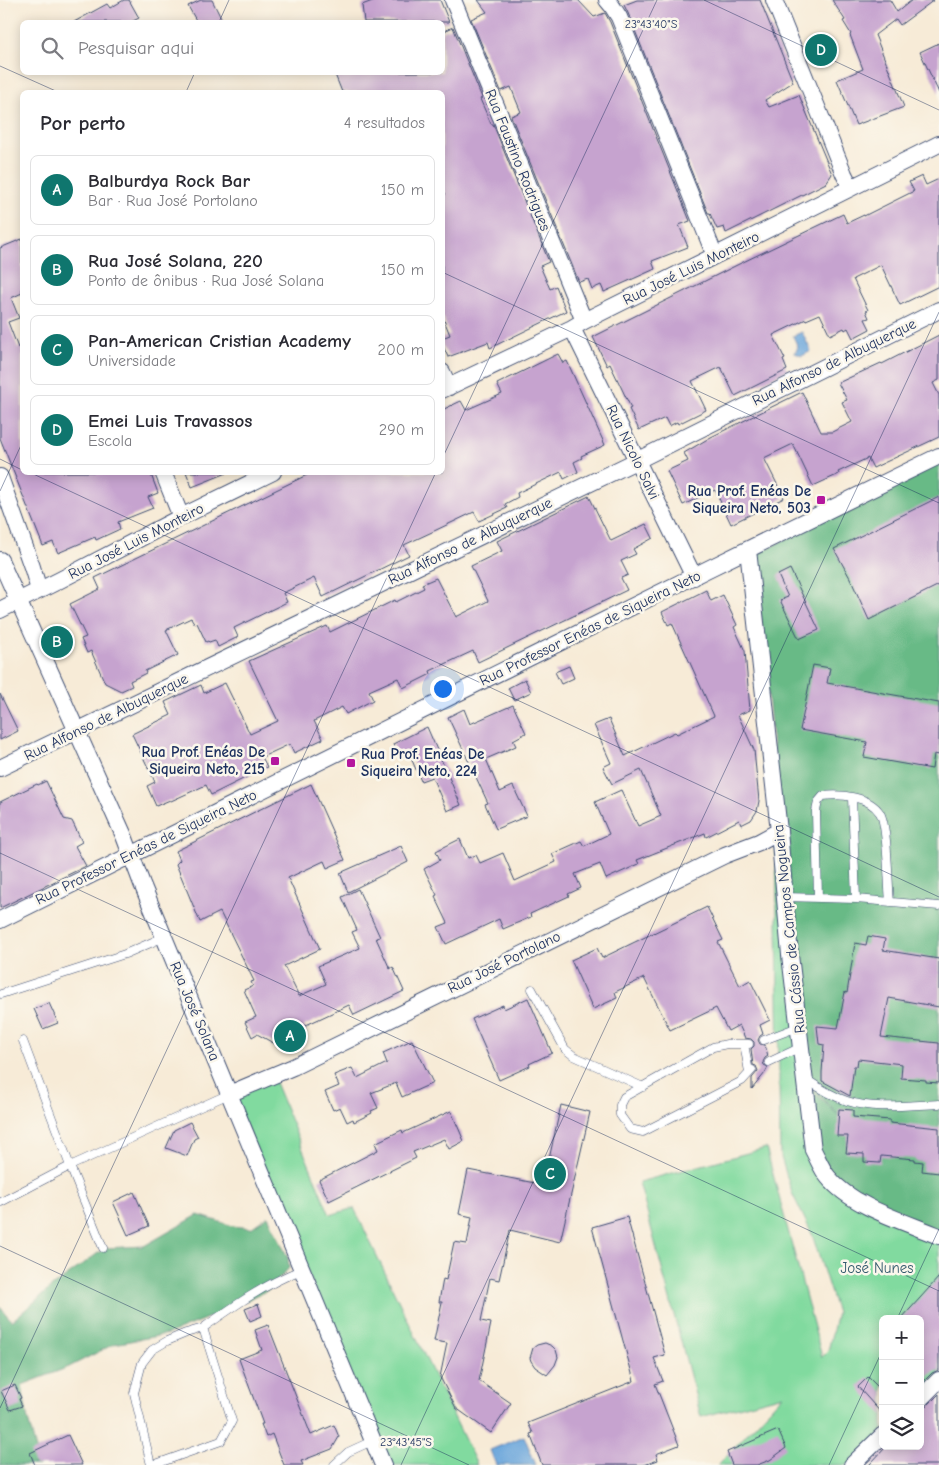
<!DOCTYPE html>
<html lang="pt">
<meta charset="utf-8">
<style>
:root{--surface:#fff;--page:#f2f2f3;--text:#2b2b33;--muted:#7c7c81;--line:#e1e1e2;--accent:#0f766e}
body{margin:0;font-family:"Comic Neue",sans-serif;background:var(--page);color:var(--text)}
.controls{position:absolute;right:15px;bottom:15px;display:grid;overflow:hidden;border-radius:8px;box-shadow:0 2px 12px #0003}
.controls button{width:45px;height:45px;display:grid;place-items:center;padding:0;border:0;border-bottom:1px solid var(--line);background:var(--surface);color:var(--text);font:25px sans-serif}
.you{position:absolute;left:442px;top:688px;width:18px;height:18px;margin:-12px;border:4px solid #fff;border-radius:50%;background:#1a73e8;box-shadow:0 0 0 8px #1a73e833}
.badge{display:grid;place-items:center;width:32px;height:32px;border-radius:50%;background:var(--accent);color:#fff;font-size:16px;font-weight:700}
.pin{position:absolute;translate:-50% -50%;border:2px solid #fff;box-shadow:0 1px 5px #0006}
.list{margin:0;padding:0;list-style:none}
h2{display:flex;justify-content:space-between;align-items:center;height:65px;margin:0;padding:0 20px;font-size:21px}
h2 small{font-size:16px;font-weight:400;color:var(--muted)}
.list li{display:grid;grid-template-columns:32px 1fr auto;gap:15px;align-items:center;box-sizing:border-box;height:70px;margin:0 10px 10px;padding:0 10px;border:1px solid var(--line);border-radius:8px}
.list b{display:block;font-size:19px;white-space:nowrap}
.list p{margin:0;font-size:16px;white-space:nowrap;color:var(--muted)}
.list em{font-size:16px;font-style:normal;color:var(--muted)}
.icon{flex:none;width:28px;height:28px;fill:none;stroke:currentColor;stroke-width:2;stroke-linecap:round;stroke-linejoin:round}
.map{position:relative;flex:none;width:939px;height:1465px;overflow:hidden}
.search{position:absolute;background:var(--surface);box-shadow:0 2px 12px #0003;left:20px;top:20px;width:425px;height:55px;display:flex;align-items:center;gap:12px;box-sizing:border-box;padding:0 18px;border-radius:8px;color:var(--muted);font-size:19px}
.panel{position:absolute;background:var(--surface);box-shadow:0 2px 12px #0003;left:20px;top:90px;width:425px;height:385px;border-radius:8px}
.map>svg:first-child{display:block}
.green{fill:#81da9f;stroke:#4e847e}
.forest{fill:#68ba86;stroke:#427472}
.water{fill:#6ba6db;stroke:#436a9c}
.building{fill:#c6a3cf}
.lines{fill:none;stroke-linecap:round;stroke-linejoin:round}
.lane-casing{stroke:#3c4b70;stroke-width:9}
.street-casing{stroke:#3c4b70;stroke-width:18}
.lane{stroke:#fff;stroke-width:8}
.street{stroke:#fff;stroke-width:16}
.ticks{fill:none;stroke:#1b2f5e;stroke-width:1;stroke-opacity:0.45}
.poi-dot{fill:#b5179e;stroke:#fbf7ec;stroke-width:2}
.labels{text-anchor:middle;stroke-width:5;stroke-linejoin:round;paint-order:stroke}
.street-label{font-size:15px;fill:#1b2f5e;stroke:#fbf7ec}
.poi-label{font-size:15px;font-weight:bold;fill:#1b2f5e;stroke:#fbf7ec;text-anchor:end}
.park-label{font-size:15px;fill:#345a6e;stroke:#fbf7ec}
.ticks-label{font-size:12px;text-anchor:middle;fill:#1b2f5e;stroke:#fbf7ec;stroke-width:5;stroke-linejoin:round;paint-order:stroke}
</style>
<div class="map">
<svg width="939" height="1465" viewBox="0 0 939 1465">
<rect width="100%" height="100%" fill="#fbf7ec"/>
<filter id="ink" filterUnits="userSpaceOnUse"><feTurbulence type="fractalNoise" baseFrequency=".02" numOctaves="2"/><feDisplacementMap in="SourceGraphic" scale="10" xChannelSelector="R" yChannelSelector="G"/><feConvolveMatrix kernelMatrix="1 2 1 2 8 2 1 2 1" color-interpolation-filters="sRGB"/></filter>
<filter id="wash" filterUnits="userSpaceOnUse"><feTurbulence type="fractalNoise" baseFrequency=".0096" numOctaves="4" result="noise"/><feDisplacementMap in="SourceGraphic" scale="20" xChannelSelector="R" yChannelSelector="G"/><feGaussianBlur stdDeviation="1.12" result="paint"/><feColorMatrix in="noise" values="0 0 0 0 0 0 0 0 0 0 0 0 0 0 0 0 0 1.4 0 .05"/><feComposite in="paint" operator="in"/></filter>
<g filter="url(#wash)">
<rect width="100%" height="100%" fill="#f7ebd7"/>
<path class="green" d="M776 842 808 1124 939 1238V1374L920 1393V1319H883V1431L849 1465H718L783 1395 701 1417 639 1182 766 1148 822 1357 828 1351 837 1313 812 1234 792 1193 780 1154Z
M274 1080 330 1215 354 1208 477 1465H391L358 1392 233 1096Z"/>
<path class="forest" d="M939 459V1234L851 1197 815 1150 807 1085 839 1116 804 1078 755 555Z
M198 1215 233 1226 251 1228 268 1216 288 1258 289 1268 270 1289 222 1312 168 1334 114 1344 69 1367 22 1385 27 1416 40 1465H0V1307L12 1321 53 1286 105 1248 144 1246Z"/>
<path class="water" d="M802 332 811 351 802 356 795 353 798 347 793 336Z
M524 1436 536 1465H496L490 1450Z"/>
<g id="blocks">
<path class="building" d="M124 0H129L139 18 131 22H74L107 4 110 8Z
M201 0H212L223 22H197L188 6Z
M375 0H440L449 22H364L362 5Z
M478 0H578L594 17 605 13 610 22 690 221 679 225 688 247 652 261 655 269 604 292 601 285 592 289 588 279 579 282 511 116 521 112 516 100 511 87 501 91 471 19 487 12Z
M637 0H760L793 82 765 100 769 107 799 95 832 174 826 183 726 233 724 227 717 229 711 216 710 213H708L628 13 624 5Z
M832 0H890L897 12 912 0H934L900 25 896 19 875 35 904 107 856 125 837 80 863 69 850 35 851 34 843 21 845 20Z
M453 27 482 98 480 99 491 124H493L549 262 540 266 550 289 556 286 566 311 490 348 488 342 448 357 442 344V338L450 335 442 315V195L446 194 442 190V92H342L334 72H442V32Z
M939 43V93L920 52Z
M922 176 926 185 939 179V286L900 305 881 265 853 279 868 310 866 311 869 318 865 319 870 329 853 338 848 328 845 330 844 328 830 335 820 314 806 320V319L773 335 785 359 783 360 787 370 735 396 721 367 692 381 706 410 678 424 677 422 669 426 665 418 639 430 629 409 631 408 610 364 607 366 593 337 739 264 843 214 847 223 864 215V216L914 191 909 182Z
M22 239V293L11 298 19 318 8 322 18 348 22 346V472H150L158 493 148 497 153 508 118 522 120 529 96 540 95 537 58 553 53 542 43 546 0 438V248Z
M939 335V380L933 383 939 395V437L873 468 868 458 838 472 839 474 837 475 813 486 793 444 764 458 784 498 731 524 715 490 683 505 667 471 688 461 684 453 711 437 802 392 821 432H832L852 422 842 402 847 400 838 383 881 363 882 364Z
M558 354 563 363 567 361 605 445 581 456 582 458 574 462 578 472 564 479 561 472 517 493 518 497 505 504 507 508 479 521 474 512 432 532 404 545 409 555 323 597 314 578 283 593 287 602 234 628 238 637 218 647 215 640 209 642 208 641 206 642 197 623 195 624 191 618 166 630 178 655 145 671 146 673 130 681 132 686 121 691 105 683 91 651 87 653 81 639 86 637 70 604 100 589 95 578 313 472H442V410L461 401 466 410 502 394 497 384Z
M186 472H227V473L192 487Z
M589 496 611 541 646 524 653 538 633 549 636 554 621 561 628 575 621 578 627 590 478 662 473 651 430 671 431 674 403 688 398 678 369 691 373 700 346 714 342 707 314 721 323 739 294 753 290 744 262 757 267 767 211 795 206 785 171 801 170 800 156 806 147 786 155 782 132 734 171 715 165 702 201 685 204 693 225 683 250 734 278 721 249 661 327 626 330 632 395 600 396 602 424 588 422 584 436 578 456 617 488 601 471 566 502 551 497 541Z
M939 497V585L869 620 850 578 834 549Z
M790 569 819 630 799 639 780 600 788 597 778 575Z
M706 590 711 601 723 595 737 625 734 627 745 651 750 710 738 715 754 750 759 801 757 811 751 820 741 825 739 820 706 837 705 833 637 860 639 864 606 879 600 864 575 874 581 888 568 894 569 896 530 914 531 917 503 929 499 919 446 944 438 927 448 923 435 896 437 895 424 869 440 860 436 851 460 839 468 858 476 855 480 863 503 853 515 881 556 862 552 854 581 841 584 846 609 834 595 802 621 790 638 826 661 816 641 770 612 784 603 767 611 763 594 725 609 719 625 756 675 732 677 734 714 716 672 623 668 625 662 612Z
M813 665 830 668 827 683 939 703V755L934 754 932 769 864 757 867 742 800 730Z
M569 666 574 678 561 684 555 672Z
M525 679 531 692 514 700 508 688Z
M0 694 18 731 0 740Z
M513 705 526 733 513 740 516 746 486 759 500 792 513 786 527 816 496 829 485 804 488 803 448 717 464 709 470 724Z
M427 727 461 805 447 811 432 777 421 781 408 751 398 756 393 744Z
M46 781 64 819 72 821 82 842 75 846 86 866 0 908V802L37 784 38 785Z
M311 784 345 860 327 868 324 861 288 878 320 949 284 966 299 996 326 984 318 966 360 948 352 932 357 930 342 897 358 889 380 937 376 938 390 969 393 967 404 991 354 1015 349 1005 304 1026 306 1031 277 1045 257 1034 252 1037 245 1022 256 1017 244 990 253 986 251 982 254 981 220 912 200 922 176 864 180 860 176 851Z
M401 846 408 862 348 892 340 873Z
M707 907 723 940 718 942 740 986 750 980 770 1020 760 1025 763 1034 760 1036 758 1040 760 1044 765 1045 768 1056 765 1058 763 1062 764 1065 768 1067 765 1073 752 1089V1078L758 1071 756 1066 753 1065 751 1049 754 1046V1042L751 1039 745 1038 739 1025 728 1031 716 1008 670 1030 644 978 615 992 617 998 593 1009 571 960 597 948 602 958Z
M868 936 885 939 883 950 939 959V1007L889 998 881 1037 939 1043V1083L926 1082V1080L901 1078 902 1064 858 1059 857 1066H854L850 1096 822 1081V1072L824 1045 819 1044 817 1026 838 1028 845 992 847 993 855 943 866 945Z
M528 998 552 1053 529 1064 530 1066 499 1080 472 1019 503 1005 504 1009Z
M49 1003 58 1023 43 1029 34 1009Z
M412 1040 433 1083 402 1097 396 1083 371 1093 378 1108 371 1111 372 1113 354 1122 353 1119 347 1122 340 1107 333 1110 325 1092 339 1086 334 1075 352 1068 357 1078 387 1063 383 1053Z
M561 1105 590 1112 560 1242 510 1230 499 1280 490 1278 481 1321 491 1323 479 1381 511 1403 491 1433 456 1408 440 1377 447 1343 434 1341 442 1302H439L443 1279 446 1280 454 1242 467 1244 472 1217 459 1214 468 1170 540 1184 546 1158 549 1159Z
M839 1109 853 1110V1117L890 1120V1123L939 1128V1173L922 1171 923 1162 915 1161V1159L881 1156 880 1163 864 1162V1154L846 1153 848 1136H837Z
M451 1111 464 1141 449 1149 444 1139 413 1152 416 1158 329 1201 319 1180 378 1150 375 1143 402 1130 403 1133Z
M190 1122 198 1137 194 1139 187 1156 166 1148 174 1130Z
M134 1192 149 1226 128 1235 113 1202Z
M627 1217 665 1355 654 1358 663 1381 655 1384 679 1445 656 1454 658 1460 644 1465H542L530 1434 533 1433 528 1423 634 1381 592 1227Z
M939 1277V1370L932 1373 920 1385V1319H901Z
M258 1304 262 1316 250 1321 245 1309Z
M268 1325 311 1435 334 1425 339 1437 332 1449 301 1461 303 1465H284L272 1434 266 1437 261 1424H263L239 1359 262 1350 255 1330Z
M545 1343 552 1346 556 1350 558 1357 555 1365 547 1375 535 1367 531 1361 530 1358 533 1348 537 1345Z
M868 1377 883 1392V1415L858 1387Z
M15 1385 21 1398 19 1399 22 1406 10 1410 1 1391Z
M939 1394V1465H869L887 1446H920V1409L927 1406Z
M778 1430 786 1448 770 1460 757 1465H732L727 1452Z
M68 1435 82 1465H35L30 1453Z"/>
</g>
</g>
<g filter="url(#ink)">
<use href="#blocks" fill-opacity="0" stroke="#3c4b70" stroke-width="1"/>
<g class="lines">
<defs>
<path id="lane" d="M852 798 856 899
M785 897 856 899 939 906
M818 898 816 811 818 802 823 796C841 794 869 796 880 813 888 826 888 884 890 902
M532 989 565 1049 574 1056 643 1087
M1 994 125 954 164 937
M764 1040 798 1027
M23 1041 70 1166 103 1248
M744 1044 749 1072
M749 1044H727L713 1047 624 1097 620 1105V1115L630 1129 643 1132 742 1081 752 1070
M769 1062 801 1047
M806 1079C819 1088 832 1096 847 1101 874 1110 910 1105 939 1104
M1 1202 70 1166 229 1094
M151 1465 134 1393 142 1363 152 1350 167 1341 186 1333 203 1328
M153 1465 221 1441 232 1421 203 1328C234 1306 265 1284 301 1270
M334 1465 348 1452 372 1441"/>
<path id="street" d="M453 0 584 321
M607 0 612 6 619 17 715 256
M774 0 844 174 851 188
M572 328 694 577
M442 372 449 387
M442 390 572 328 584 321 939 144
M163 472 181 517
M0 477 32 567 39 590
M748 550 779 831 790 955 813 1150C818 1159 822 1170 828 1177 851 1206 905 1222 939 1236
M0 560 124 836 142 884 383 1465
M0 610 60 580 181 517 273 472
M0 768 638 460 939 310
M0 920 712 567 939 456
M229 1094 293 1067 725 855 759 842 779 831
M920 1399 939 1380
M852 1465 883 1435"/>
</defs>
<use href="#lane" class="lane-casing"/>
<use href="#street" class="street-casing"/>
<use href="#lane" class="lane"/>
<use href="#street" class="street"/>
</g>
</g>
<path class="ticks" d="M704 0 939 110M219 22 229 0M0 66 58 92M186 92 195 72M442 272 939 503M0 459 22 470M442 459 657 0M29 472 939 897M0 491 22 443M0 853 939 1291M0 1246 469 1465M897 1319 939 1229M0 1408 436 472M401 1465 939 312M829 1465 883 1349"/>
<g class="poi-dot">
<rect x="816" y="495" width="10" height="10" rx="2.5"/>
<rect x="270" y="756" width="10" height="10" rx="2.5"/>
<rect x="346" y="758" width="10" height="10" rx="2.5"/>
</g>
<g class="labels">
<g class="street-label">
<text transform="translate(518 160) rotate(68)" y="5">Rua Faustino Rodrigues</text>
<text transform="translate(691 268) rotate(-26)" y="5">Rua José Luis Monteiro</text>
<text transform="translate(834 362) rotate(-26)" y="5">Rua Alfonso de Albuquerque</text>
<text transform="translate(633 452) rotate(64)" y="5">Rua Nicolo Salvi</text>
<text transform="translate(136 541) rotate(-27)" y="5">Rua José Luis Monteiro</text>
<text transform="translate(470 541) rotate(-26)" y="5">Rua Alfonso de Albuquerque</text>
<text transform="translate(590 628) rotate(-26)" y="5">Rua Professor Enéas de Siqueira Neto</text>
<text transform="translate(106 717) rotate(-26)" y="5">Rua Alfonso de Albuquerque</text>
<text transform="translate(146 847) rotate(-26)" y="5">Rua Professor Enéas de Siqueira Neto</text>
<text transform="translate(789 929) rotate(-96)" y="5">Rua Cássio de Campos Nogueira</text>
<text transform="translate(504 962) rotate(-26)" y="5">Rua José Portolano</text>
<text transform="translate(195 1011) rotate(67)" y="5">Rua José Solana</text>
</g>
<g class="poi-label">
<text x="811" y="496">Rua Prof. Enéas De<tspan x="811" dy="17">Siqueira Neto, 503</tspan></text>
<text x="265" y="757">Rua Prof. Enéas De<tspan x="265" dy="17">Siqueira Neto, 215</tspan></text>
<text x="361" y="759" text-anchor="start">Rua Prof. Enéas De<tspan x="361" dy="17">Siqueira Neto, 224</tspan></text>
</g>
<g class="park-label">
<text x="877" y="1273">José Nunes</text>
</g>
</g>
<g class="ticks-label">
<text x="651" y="28">23°43'40"S</text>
<text x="406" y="1446">23°43'45"S</text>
</g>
</svg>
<div class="controls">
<button>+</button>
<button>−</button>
<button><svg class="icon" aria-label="layers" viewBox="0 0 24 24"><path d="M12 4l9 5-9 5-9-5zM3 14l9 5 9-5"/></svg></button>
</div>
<div class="you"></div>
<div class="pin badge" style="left:290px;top:1036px">A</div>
<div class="pin badge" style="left:57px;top:642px">B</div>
<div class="pin badge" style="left:550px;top:1174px">C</div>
<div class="pin badge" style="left:821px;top:50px">D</div>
<div class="search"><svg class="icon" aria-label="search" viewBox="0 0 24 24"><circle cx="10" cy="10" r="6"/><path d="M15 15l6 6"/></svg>Pesquisar aqui</div>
<section class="panel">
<h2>Por perto<small>4 resultados</small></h2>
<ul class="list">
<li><span class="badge">A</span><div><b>Balburdya Rock Bar</b><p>Bar · Rua José Portolano</p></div><em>150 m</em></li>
<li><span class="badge">B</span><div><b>Rua José Solana, 220</b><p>Ponto de ônibus · Rua José Solana</p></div><em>150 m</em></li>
<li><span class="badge">C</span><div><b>Pan-American Cristian Academy</b><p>Universidade</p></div><em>200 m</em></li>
<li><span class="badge">D</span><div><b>Emei Luis Travassos</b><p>Escola</p></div><em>290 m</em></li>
</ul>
</section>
</div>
